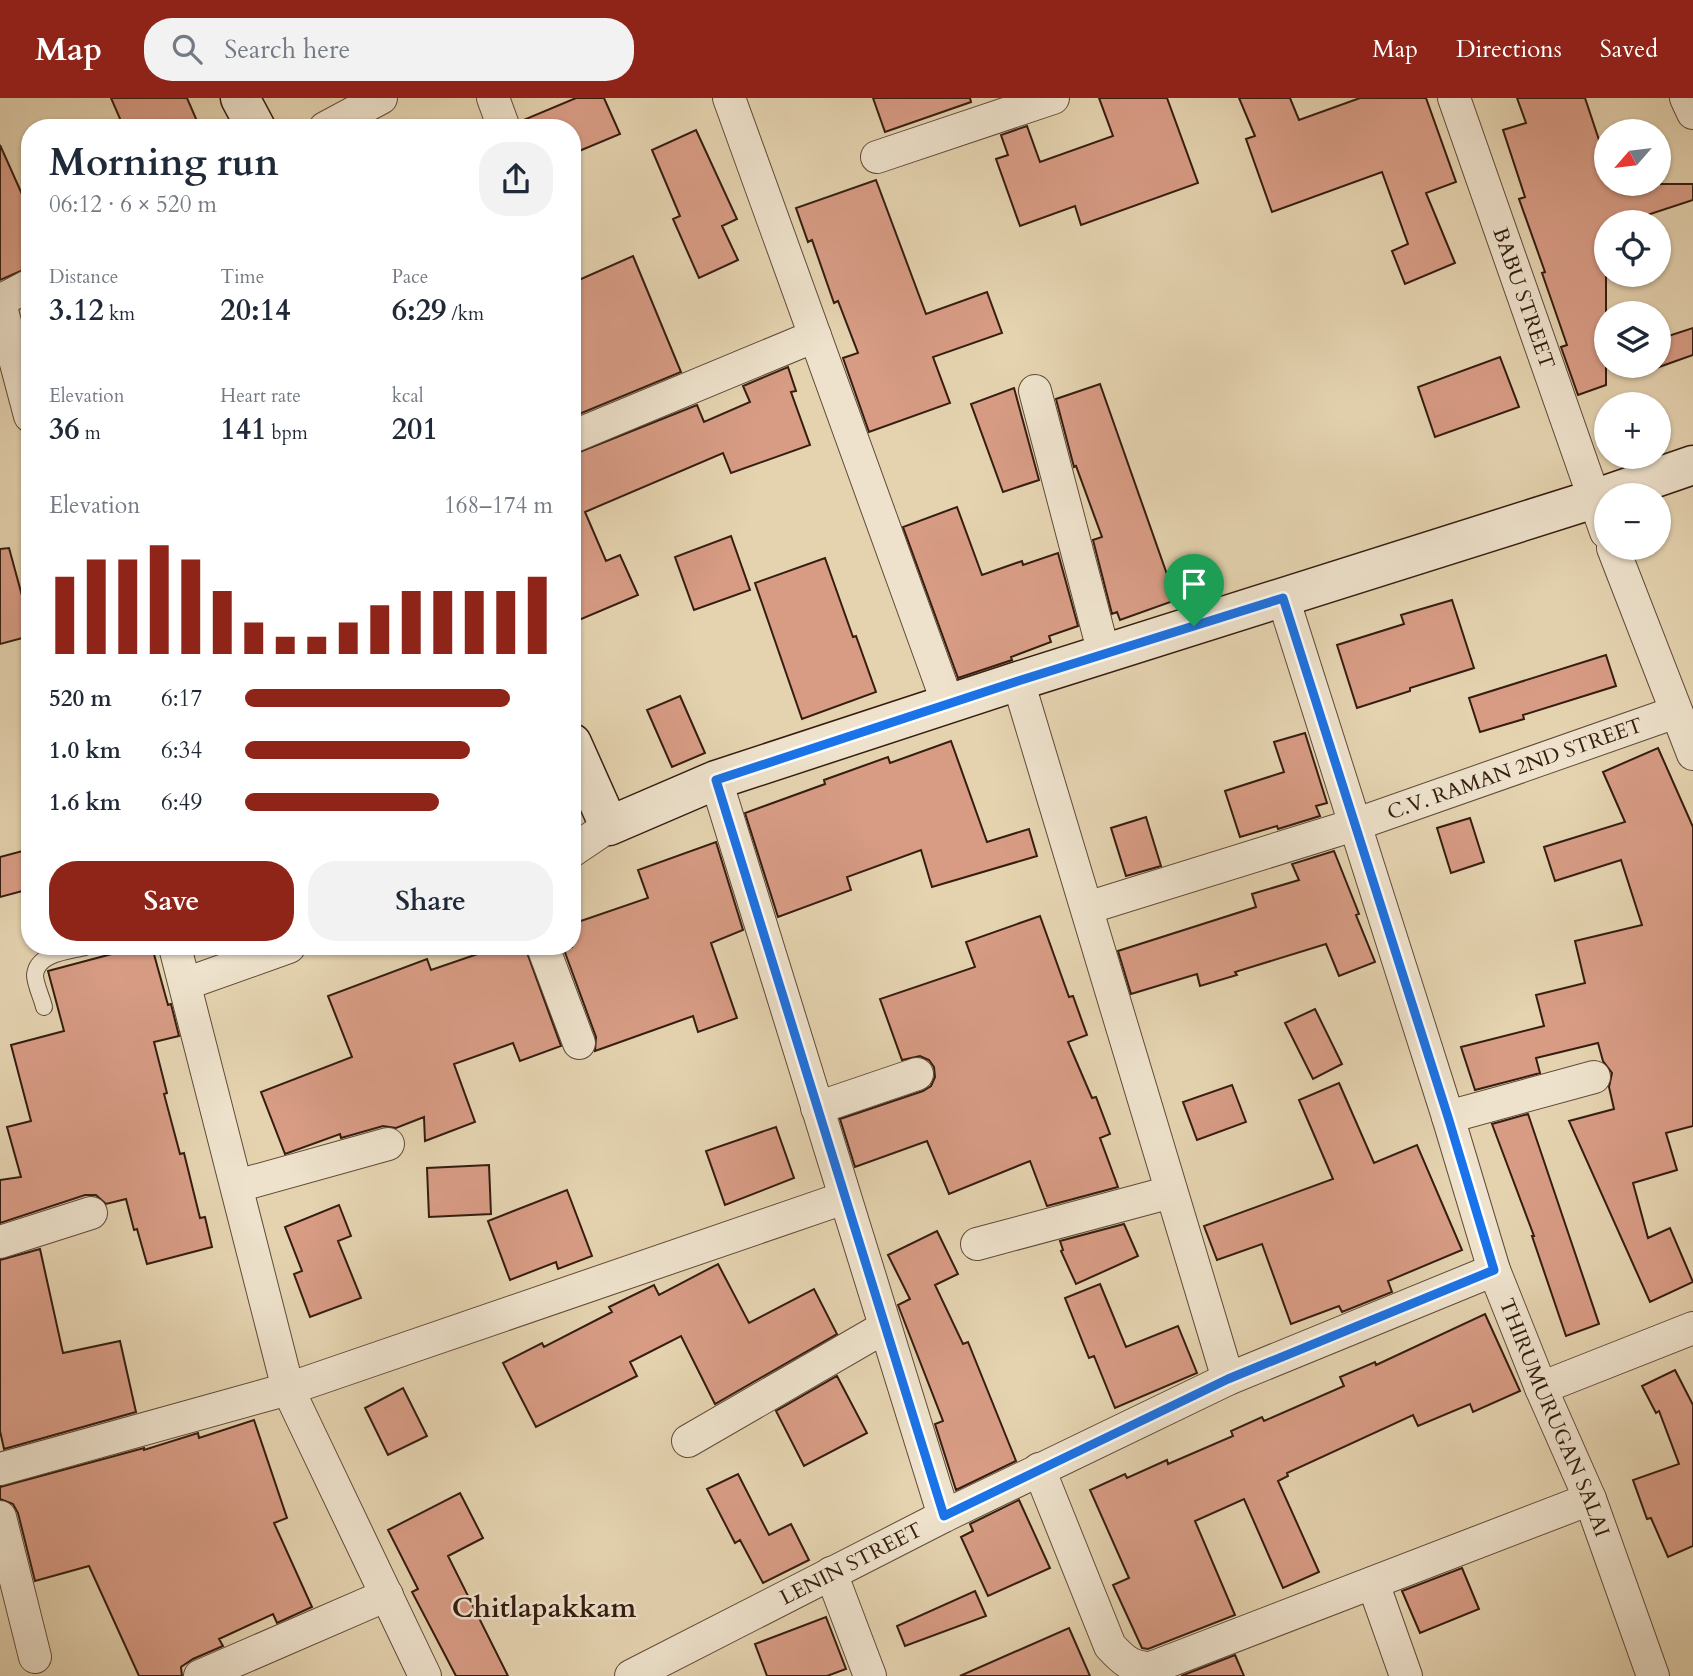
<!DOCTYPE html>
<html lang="en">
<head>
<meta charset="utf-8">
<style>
  body { margin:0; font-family:Cardo,serif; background:#f2f2f3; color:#1f2937; height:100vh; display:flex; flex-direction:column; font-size:26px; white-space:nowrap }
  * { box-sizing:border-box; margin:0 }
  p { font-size:23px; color:#747a83 }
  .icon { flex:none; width:38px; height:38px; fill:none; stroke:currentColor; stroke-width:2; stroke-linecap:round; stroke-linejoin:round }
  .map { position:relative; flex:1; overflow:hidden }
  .sheet { position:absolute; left:21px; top:21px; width:560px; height:836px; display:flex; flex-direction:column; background:#fff; border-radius:28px; box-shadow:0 2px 5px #0004 }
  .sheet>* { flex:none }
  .needle { width:46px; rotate:242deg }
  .buttons { position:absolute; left:1594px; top:21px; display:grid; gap:14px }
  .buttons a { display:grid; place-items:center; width:77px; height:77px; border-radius:50%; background:#fff; box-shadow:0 2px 5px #0004; font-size:35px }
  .pin { position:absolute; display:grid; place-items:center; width:60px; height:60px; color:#fff; margin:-72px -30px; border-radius:50% 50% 50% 0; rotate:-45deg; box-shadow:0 0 7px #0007 }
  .pin .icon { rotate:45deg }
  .round { display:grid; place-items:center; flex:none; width:74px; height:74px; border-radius:28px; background:#f2f2f3 }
  .summary { display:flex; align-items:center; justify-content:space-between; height:119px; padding:0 28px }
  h1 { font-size:38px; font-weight:800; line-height:52px }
  .metrics { display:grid; grid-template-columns:repeat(3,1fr); gap:10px; height:119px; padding:7px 28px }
  .metrics div { display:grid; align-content:center }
  .metrics b { font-size:30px; font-weight:800 }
  .metrics small { font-size:19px; font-weight:400 }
  .metrics p { font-size:19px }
  .chart { height:196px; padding:14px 28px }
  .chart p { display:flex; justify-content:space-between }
  .chart svg { width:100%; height:126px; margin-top:7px; stroke:#8f2418; stroke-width:6 }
  .action { display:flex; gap:14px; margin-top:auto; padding:14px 28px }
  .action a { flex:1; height:80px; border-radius:28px; background:#8f2418; color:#fff; font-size:28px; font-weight:800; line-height:80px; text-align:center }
  .action a+a { background:#f2f2f3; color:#1f2937 }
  ul { padding:0 28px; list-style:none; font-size:23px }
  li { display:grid; grid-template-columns:112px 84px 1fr; align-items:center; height:52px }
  li i { height:18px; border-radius:9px; background:#8f2418 }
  header { display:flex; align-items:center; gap:42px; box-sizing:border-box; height:98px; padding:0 35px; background:#8f2418; color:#fff }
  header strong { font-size:33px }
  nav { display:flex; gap:38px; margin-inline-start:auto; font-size:24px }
  .search { width:490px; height:63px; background:#f2f2f3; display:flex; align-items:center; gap:18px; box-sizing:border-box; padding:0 24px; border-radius:28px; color:#747a83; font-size:26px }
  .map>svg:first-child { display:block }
  .building { fill:#d89c85; stroke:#351d10; stroke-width:2 }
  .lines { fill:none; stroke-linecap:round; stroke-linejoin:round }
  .lane-casing { stroke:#614a38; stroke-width:18 }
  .street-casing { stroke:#614a38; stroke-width:34 }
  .secondary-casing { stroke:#351d10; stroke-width:41 }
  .lane { stroke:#eee2cc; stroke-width:16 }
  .street { stroke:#eee2cc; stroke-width:32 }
  .secondary { stroke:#eee2cc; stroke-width:38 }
  .route-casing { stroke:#fff; stroke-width:14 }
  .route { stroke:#1a73e8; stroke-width:9 }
  .labels { text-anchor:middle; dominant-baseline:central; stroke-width:5; stroke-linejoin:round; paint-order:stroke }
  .street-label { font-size:21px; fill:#351d10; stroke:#eee2cc }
  .district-label { font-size:28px; font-weight:bold; fill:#351d10; stroke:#eee2cc }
</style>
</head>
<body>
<header>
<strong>Map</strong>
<div class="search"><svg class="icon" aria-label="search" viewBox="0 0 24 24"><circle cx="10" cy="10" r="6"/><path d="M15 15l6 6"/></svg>Search here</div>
<nav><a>Map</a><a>Directions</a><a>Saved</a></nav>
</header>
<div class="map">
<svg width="1693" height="1578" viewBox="0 0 1693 1578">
  <rect width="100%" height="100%" fill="#e5d3b0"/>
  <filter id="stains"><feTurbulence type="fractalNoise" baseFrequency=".00286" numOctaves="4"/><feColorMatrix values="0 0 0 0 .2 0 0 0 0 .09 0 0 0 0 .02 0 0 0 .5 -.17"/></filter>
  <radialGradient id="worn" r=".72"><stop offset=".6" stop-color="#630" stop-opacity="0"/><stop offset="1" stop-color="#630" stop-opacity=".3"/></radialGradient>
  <path class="building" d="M111 0H187L200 30H124Z
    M576 0H604L620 36 572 56V30H522L521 23Z
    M873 0H970L971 4 885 34Z
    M1099 0H1167L1198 85 1081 127 1075 108 1020 128 996 61 1008 57 1001 37 1027 28 1040 64 1113 38Z
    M1239 0H1290L1299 22 1360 0H1426L1456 84 1426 95 1455 165 1405 186 1392 153 1408 146 1382 74 1272 114 1246 41 1255 38Z
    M1517 0H1585L1606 63V86H1693V102L1626 124H1606V287L1578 297 1561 249 1567 247 1542 175 1545 174 1519 101 1525 99 1503 32 1526 25Z
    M696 32 737 121 722 128 738 162 699 180 673 121 680 118 652 52Z
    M0 47 30 114V169L0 182Z
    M876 82 926 216 987 194 1002 235 933 259 950 305 869 334 843 260 858 255 838 203 834 205 812 142 808 144 796 110Z
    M633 158 681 274 572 319V185Z
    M1693 230V257L1659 269V241Z
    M1500 259 1519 309 1435 339 1418 289Z
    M788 269 796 293 791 294 810 347 731 375 723 355 585 414 606 463 620 457 638 497 579 522 572 506V357L697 307 704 324 750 304 743 288Z
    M1100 286 1176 502 1120 522 1117 514 1112 516 1093 442 1102 439 1076 368 1074 369 1056 301Z
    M1014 290 1039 382 1003 394 971 306Z
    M957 409 982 477 1022 463 1023 467 1058 455 1078 528 1049 538 1051 544 1011 559 1012 562 958 580 903 429Z
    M731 438 750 492 694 512 675 459Z
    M9 450 30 527V538L0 546V451Z
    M825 460 853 539 856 538 876 594 802 621 755 485Z
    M1452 502 1474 570 1410 590V593L1357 610 1337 547 1404 526 1401 517Z
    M1606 557 1616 588 1523 617 1524 621 1480 634 1469 600Z
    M680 598 705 655 672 669 647 612Z
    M1305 635 1327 705 1316 708 1320 718 1278 731 1277 728 1240 739 1225 693 1284 674 1274 644Z
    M951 643 987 744 1029 731 1037 758 932 789 921 752 847 779 851 792 778 819 745 715 825 686 824 682 888 659 890 665Z
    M1658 650 1693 729V1028L1666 1035 1677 1072 1633 1085 1648 1140 1670 1130 1693 1184 1650 1204 1569 1023 1614 1011 1609 989 1612 975 1603 963 1598 945 1536 960 1540 975 1475 992 1461 949 1544 928 1536 897 1585 885 1575 843 1642 827 1621 762 1555 783 1544 749 1625 724 1603 674Z
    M1146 719 1161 768 1126 778 1111 730Z
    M1470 720 1484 764 1451 775 1437 730Z
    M716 744 743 832 711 845 737 920 698 934 693 918 595 953 596 939 563 849H572V826L648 800 638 772Z
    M30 751V791L0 799V759Z
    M1334 753 1359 816 1356 817 1375 864 1339 878 1326 846 1235 874 1237 877 1200 888 1197 876 1131 896 1118 853 1256 809 1252 796 1299 782 1292 766Z
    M1040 818 1069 899 1073 898 1087 937 1068 944 1092 1000 1096 999 1110 1036 1100 1040 1118 1089 1047 1108 1030 1063 949 1096 927 1043 855 1069 840 1021 923 993 931 988 935 979 934 969 929 962 920 958 902 962 880 901 975 869 966 844Z
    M138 849H152L168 907 171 906 179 938 154 944 167 995 164 996 180 1056 184 1055 200 1120 205 1119 212 1149 147 1166 137 1131 134 1132 126 1101 106 1106 96 1097H85L0 1125V1082L21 1079 7 1029 31 1023 11 947 64 933 48 873Z
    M498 849H525L561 948 520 963 513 945 454 966 475 1024 425 1043 424 1019 396 1030 383 1028 341 1040 340 1036 285 1056 261 994 352 959 328 898 427 861 431 872Z
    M1315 911 1342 966 1313 981 1285 925Z
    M1339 985 1374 1065 1417 1047 1462 1152 1388 1183 1392 1194 1342 1214 1339 1208 1291 1226 1262 1146 1217 1162 1204 1128 1333 1081 1299 1002Z
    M1232 987 1246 1024 1197 1042 1183 1004Z
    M1528 1016 1599 1226 1566 1238 1532 1138H1534L1492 1026Z
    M776 1029 794 1080 725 1107 706 1053Z
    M489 1067 491 1116 429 1119 427 1070Z
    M567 1092 592 1158 558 1171 556 1164 510 1182 488 1123Z
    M339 1107 351 1138 338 1143 361 1200 310 1219 294 1176 302 1173 285 1129Z
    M1124 1126 1138 1158 1076 1186 1061 1153 1063 1152 1060 1143Z
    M937 1133 958 1176 935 1187 963 1246 968 1244 1016 1363 956 1392 935 1326 943 1323 898 1207 910 1201 888 1157Z
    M40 1151 63 1255 120 1243 136 1314 4 1351 0 1333V1162Z
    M718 1166 749 1225 814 1191 837 1236 715 1306 681 1238 630 1264 637 1278 536 1329 503 1265 542 1245 544 1249 612 1214 609 1209 654 1187 659 1197Z
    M1100 1186 1126 1249 1178 1228 1197 1275 1115 1310 1094 1258 1089 1260 1065 1200Z
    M1485 1216 1520 1293 1473 1314 1470 1306 1418 1328 1413 1317 1287 1375 1288 1378 1278 1383 1319 1474 1283 1490 1244 1401 1195 1423 1235 1517 1148 1551 1142 1550 1113 1487 1129 1480 1090 1392 1125 1376 1127 1380 1167 1362 1168 1366 1233 1338 1231 1333 1262 1319 1264 1323 1344 1288 1340 1279 1375 1264 1376 1267Z
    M1675 1272 1693 1307V1448L1668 1459 1651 1420 1647 1421 1633 1382 1679 1366 1659 1313 1656 1315 1642 1288Z
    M837 1278 867 1335 804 1368 776 1313Z
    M403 1290 427 1338 388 1357 365 1310Z
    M254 1322 287 1420 274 1425 312 1509 277 1525 273 1516 219 1541 223 1548 193 1561 181 1569 182 1578H139L89 1468 35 1483 18 1415 13 1406 0 1401V1389L144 1350V1352L198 1335 199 1340Z
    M738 1376 769 1437 791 1426 809 1462 763 1485 740 1442 735 1445 707 1391Z
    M460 1395 483 1440 448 1458 508 1578H456L412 1494 418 1491 388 1432Z
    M1019 1402 1050 1470 988 1498 961 1439 973 1433 970 1426Z
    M1462 1470 1479 1511 1420 1535 1402 1493Z
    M975 1493 986 1518 905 1548 897 1528Z
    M826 1519 846 1571 827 1578H767L755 1546Z
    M1069 1530 1090 1578H960Z
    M1235 1557 1244 1578H1181Z"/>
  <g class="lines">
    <g class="lane-casing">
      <path id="lane" d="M44 909C42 900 35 886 35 877 37 855 69 853 85 849"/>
    </g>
    <g class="street-casing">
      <g id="street">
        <path d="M493 0 504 30"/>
        <path d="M729 0 948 606"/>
        <path id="s1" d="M1454 0 1606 434"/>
        <path d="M1686 0 1693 15"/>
        <path d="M325 30 381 0"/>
        <path d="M877 59 1053 0"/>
        <path d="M0 203 30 187"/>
        <path d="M0 205 30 318"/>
        <path d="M1035 293 1104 556"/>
        <path d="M572 339 815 238"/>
        <path d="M1613 450 1693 656"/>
        <path id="s2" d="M1283 500 1448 1019 1494 1172 1541 1290 1590 1401 1653 1578"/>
        <path d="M1018 583 1228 1281"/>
        <path d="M716 682 944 1418"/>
        <path d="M572 753 609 728"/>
        <path id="s3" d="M1087 810 1354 727 1676 614"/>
        <path d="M175 849 288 1291 425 1578"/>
        <path d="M543 849 579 945"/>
        <path d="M185 886 289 849"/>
        <path d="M817 1010 917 976"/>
        <path d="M1448 1019 1594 979"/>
        <path d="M237 1088 388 1046"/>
        <path d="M0 1144 91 1115"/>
        <path d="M977 1146 1171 1094"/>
        <path d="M1541 1290 1693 1230"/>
        <path d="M688 1343 885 1229"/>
        <path d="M0 1371 288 1291 844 1100"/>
        <path d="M1039 1371 1110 1548C1123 1562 1131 1570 1151 1570L1590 1401"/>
        <path d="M0 1419 35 1559"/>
        <path d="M831 1475 870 1578"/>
        <path d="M1373 1485 1406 1578"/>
        <path d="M200 1578 387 1497"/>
        <path id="s4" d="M631 1578 944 1418 1228 1281 1494 1172"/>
      </g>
    </g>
    <g class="secondary-casing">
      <path id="secondary" d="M240 0 256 30
        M572 645 609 728 716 682 1018 583 1594 401 1693 367"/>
    </g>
    <use href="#lane" class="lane"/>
    <use href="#street" class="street"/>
    <use href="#secondary" class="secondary"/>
  </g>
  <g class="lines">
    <g class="route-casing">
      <path id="route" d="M1283 500 1448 1019 1494 1172 1228 1281 944 1418 716 682 1018 583Z"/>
    </g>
    <use href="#route" class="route"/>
  </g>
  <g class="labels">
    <g class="street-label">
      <text stroke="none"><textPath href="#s1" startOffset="212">BABU STREET</textPath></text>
      <text stroke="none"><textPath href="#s3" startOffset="450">C.V. RAMAN 2ND STREET</textPath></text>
      <text stroke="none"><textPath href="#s2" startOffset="864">THIRUMURUGAN SALAI</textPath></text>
      <text stroke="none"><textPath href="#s4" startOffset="247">LENIN STREET</textPath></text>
    </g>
    <g class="district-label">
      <text x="544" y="1510">Chitlapakkam</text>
    </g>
  </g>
  <rect width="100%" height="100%" filter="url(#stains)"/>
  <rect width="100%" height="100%" fill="url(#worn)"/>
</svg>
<div class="buttons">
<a><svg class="needle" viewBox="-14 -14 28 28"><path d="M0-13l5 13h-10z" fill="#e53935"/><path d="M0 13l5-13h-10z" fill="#747a83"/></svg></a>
<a><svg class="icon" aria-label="locate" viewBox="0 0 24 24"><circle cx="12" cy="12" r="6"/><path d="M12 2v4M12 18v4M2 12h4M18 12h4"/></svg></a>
<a><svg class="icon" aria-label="layers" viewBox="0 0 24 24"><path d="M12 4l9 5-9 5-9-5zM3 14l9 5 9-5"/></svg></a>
<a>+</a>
<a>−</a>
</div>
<div class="pin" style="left:1194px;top:528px;background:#1e9e55"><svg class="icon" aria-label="arrive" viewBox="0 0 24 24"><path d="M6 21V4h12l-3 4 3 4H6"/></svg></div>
<section class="sheet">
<div class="summary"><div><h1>Morning run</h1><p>06:12 · 6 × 520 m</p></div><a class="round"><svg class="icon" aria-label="share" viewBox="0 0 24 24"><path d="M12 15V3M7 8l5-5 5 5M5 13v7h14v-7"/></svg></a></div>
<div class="metrics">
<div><p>Distance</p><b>3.12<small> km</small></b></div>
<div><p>Time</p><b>20:14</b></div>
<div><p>Pace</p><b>6:29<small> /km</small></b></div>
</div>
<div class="metrics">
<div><p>Elevation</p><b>36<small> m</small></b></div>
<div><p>Heart rate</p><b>141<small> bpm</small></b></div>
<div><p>kcal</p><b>201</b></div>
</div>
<div class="chart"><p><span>Elevation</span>168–174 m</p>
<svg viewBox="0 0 160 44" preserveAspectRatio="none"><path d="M5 44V17M15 44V11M25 44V11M35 44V6M45 44V11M55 44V22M65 44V33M75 44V38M85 44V38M95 44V33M105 44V27M115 44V22M125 44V22M135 44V22M145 44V22M155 44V17"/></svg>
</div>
<ul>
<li><b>520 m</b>6:17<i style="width:86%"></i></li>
<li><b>1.0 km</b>6:34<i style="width:73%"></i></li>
<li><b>1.6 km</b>6:49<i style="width:63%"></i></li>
</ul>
<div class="action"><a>Save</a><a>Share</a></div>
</section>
</div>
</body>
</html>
